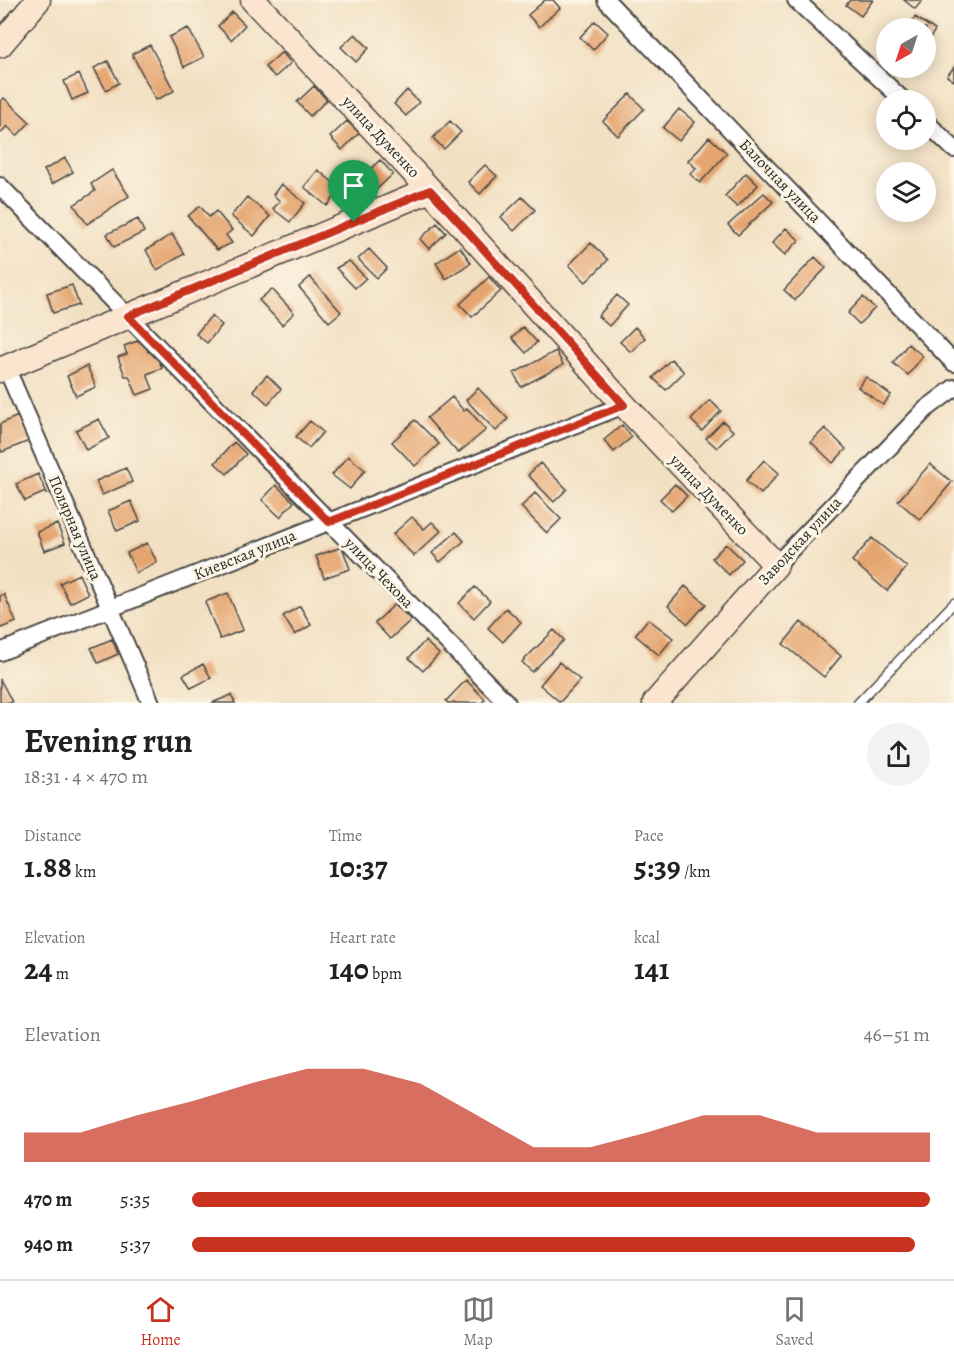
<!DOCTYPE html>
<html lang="en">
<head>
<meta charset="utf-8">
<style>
  body { margin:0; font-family:Alegreya,serif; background:#f2f2f2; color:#222; height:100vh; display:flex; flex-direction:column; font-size:22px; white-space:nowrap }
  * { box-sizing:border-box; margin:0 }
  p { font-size:20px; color:#767676 }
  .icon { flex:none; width:33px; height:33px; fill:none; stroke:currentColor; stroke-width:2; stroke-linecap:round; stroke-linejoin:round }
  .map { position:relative; height:703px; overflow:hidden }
  .drawer { display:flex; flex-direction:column; background:#fff; flex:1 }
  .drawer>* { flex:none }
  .needle { width:39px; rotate:219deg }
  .tools { position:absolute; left:876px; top:18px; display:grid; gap:12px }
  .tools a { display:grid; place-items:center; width:60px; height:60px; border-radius:50%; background:#fff; box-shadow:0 3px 15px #0003; font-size:30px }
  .pin { position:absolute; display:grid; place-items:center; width:51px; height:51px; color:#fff; margin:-62px -26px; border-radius:50% 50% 50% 0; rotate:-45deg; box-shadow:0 0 6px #0007 }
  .pin .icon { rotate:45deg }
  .round { display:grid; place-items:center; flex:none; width:63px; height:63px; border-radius:32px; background:#f2f2f2 }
  .summary { display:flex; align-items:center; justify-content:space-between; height:102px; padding:0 24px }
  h1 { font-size:33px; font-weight:700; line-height:45px }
  .stats { display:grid; grid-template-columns:repeat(3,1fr); gap:9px; height:102px; padding:6px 24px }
  .stats div { display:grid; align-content:center }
  .stats b { font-size:30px; font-weight:700 }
  .stats small { font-size:16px; font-weight:400 }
  .stats p { font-size:16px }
  .chart { height:168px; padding:12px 24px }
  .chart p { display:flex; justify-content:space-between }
  .chart svg { width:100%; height:108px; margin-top:6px; fill:#c8321e; opacity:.7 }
  ul { padding:0 24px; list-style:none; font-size:20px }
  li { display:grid; grid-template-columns:96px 72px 1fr; align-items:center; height:45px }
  li i { height:15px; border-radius:8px; background:#c8321e }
  .tab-bar { display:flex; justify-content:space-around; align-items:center; height:84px; border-top:2px solid #e0e0e0; background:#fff; font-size:16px; color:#767676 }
  .tab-bar a { display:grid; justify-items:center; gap:3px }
  .tab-bar .active { color:#c8321e }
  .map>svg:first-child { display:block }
  .building { fill:#e5a56f }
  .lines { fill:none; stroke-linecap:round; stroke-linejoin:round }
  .lane-casing { stroke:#494642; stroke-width:11 }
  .street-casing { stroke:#494642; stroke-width:20 }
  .secondary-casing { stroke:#494642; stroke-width:27 }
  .lane { stroke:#fff; stroke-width:8 }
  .street { stroke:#fff; stroke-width:16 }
  .secondary { stroke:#fbe5cf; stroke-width:24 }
  .route-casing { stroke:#fff; stroke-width:12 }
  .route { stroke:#c8321e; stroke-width:8 }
  .labels { text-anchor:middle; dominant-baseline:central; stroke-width:6; stroke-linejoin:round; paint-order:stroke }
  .street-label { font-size:16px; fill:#2b2b2b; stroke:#fcf5e5 }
</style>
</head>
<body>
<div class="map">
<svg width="954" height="703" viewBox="0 0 954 703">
  <rect width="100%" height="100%" fill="#fcf5e5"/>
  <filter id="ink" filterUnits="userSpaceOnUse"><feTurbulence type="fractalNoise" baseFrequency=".0167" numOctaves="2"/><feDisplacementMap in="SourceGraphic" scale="12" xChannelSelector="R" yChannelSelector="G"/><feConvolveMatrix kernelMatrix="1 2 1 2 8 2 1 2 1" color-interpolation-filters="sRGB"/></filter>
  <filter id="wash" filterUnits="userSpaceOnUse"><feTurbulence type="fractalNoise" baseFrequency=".008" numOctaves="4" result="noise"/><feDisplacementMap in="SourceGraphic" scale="24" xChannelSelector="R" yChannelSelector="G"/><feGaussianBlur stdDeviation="1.35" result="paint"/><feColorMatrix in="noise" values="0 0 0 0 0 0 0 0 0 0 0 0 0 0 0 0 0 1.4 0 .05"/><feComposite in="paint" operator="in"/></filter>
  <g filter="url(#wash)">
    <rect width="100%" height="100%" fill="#f2e0c2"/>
    <g id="blocks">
      <path class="building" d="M545 0H553L560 8 539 27 528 15Z
        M850 0H873L861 16 846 5Z
        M904 0H923L915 9Z
        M232 12 245 25 231 40 218 26Z
        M915 17 935 30 926 45V28H907Z
        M595 21 608 33 593 50 580 37Z
        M188 28 204 57 184 67 169 37Z
        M355 34 369 48 356 62 341 47Z
        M150 45 174 91 156 100 132 54Z
        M282 52 291 63 275 77 265 67Z
        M108 61 119 83 106 90 94 68Z
        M954 67V81L947 76Z
        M79 74 88 93 72 100 64 81Z
        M314 86 327 100 310 116 297 102Z
        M407 90 419 102 406 116 394 104Z
        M630 94 644 109 618 136 603 121Z
        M4 98 30 122 17 136 7 126 1 133 0 131V102Z
        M679 109 695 122 679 141 663 128Z
        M347 121 359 133 342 150 330 137Z
        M450 121 461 132 444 149 433 138Z
        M709 137 727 153 700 183 690 174 696 168 688 161Z
        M65 158 73 172 52 184 44 170Z
        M380 160 393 174 377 189 364 175Z
        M485 165 497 176 480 194 468 182Z
        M112 170 129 196 87 224 74 205 95 191 91 184Z
        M318 170 341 189 327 206 304 187Z
        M746 173 758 185 737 207 725 196Z
        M281 184 305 203 290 222 273 209 280 201 273 195Z
        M764 193 773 202 738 235 728 225Z
        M247 197 270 216 254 236 231 216Z
        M522 197 535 210 514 231 501 217Z
        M200 206 209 217 216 211 232 230 226 235 232 243 217 250 188 216Z
        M138 219 144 232 114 247 107 234Z
        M437 223 446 233 429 249 420 239Z
        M786 228 799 240 785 255 772 243Z
        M172 234 184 254 157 270 146 250Z
        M591 243 608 260 586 282 569 265Z
        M460 247 471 263 446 279 436 263Z
        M369 249 387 268 377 278 358 259Z
        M815 257 826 268 795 300 784 290Z
        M349 261 366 278 355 288 336 268Z
        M310 277 341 312 329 322 299 287Z
        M489 277 501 291 472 317 460 304Z
        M72 285 79 305 53 313 47 293Z
        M272 289 294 313 282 325 259 300Z
        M617 295 628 305 609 326 598 316Z
        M863 297 875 308 859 324 848 313Z
        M211 316 222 325 207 343 196 334Z
        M523 327 537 342 526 353 512 338Z
        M635 327 645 338 631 352 620 342Z
        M143 339 148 352 154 349 162 368 147 374 153 389 137 395 129 376H125L118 357 127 354 124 346Z
        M908 344 923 356 908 375 893 363Z
        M556 351 563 365 521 387 514 373Z
        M671 359 684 372 666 390 653 378Z
        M87 366 96 387 76 396 67 376Z
        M267 375 281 389 268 404 253 390Z
        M866 377 891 395 883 405 858 387Z
        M478 388 508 419 496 431 466 400Z
        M452 397 464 411 467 408 486 430 458 453 427 418Z
        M710 400 721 411 702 431 691 420Z
        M18 416 29 441 2 452 0 448V424Z
        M99 419 109 438 86 450 76 430Z
        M415 420 439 444 415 466 392 442Z
        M310 421 323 432 309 448 296 437Z
        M723 421 733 431 717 448 706 438Z
        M622 425 632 437 614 452 604 440Z
        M825 428 846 449 833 463 811 442Z
        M234 442 246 454 227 474 215 463Z
        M348 456 365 470 350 489 332 475Z
        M764 460 779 473 761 494 746 481Z
        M540 463 567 489 554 502 528 475Z
        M930 464 952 482 920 520 898 501Z
        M126 468 132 482 102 495 96 481Z
        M38 474 47 493H43L25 501 16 484Z
        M675 484 687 496 672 511 660 499Z
        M276 485 294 502 280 517 262 500Z
        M535 493 561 519 547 533 521 507Z
        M131 501 140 521 117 531 108 511Z
        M412 517 424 529 432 522 441 531 414 556 393 534Z
        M57 524 65 543 44 551 37 532Z
        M456 532 464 541 440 562 432 553Z
        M872 538 907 567 887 591 852 561Z
        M147 543 157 562 136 573 127 553Z
        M726 544 743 560 729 575 712 558Z
        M342 547 350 569 324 578 316 556Z
        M79 574 88 594 70 603 60 583Z
        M685 586 706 604 688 624 668 606Z
        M475 587 490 601 474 618 459 603Z
        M228 593 243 630 220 639 205 602Z
        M4 594 16 622 1 628 0 625V596Z
        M395 604 411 620 390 639 375 623Z
        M300 606 311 625 295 635 283 616Z
        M506 608 521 622 503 642 488 628Z
        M648 619 673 638 659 655 635 635Z
        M801 622 841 656 824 677 783 644Z
        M554 630 564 640 532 672 522 662Z
        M112 639 118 654 98 663 91 648Z
        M425 641 439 654 423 671 409 658Z
        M559 662 580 680 560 702 540 685Z
        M203 664 211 678 191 688 183 675Z
        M0 679 12 702 10 703H0Z
        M466 680 485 699 482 703H448L446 701Z
        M231 695 235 703H212Z"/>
    </g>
  </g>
  <g filter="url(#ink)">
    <use href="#blocks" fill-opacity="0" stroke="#494642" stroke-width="1.5"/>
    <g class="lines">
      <g class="lane-casing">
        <path id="lane" d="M858 703 954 603"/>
      </g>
      <g class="street-casing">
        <path id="street" d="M606 0 954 363
          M796 0 903 100
          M926 122 954 149
          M0 186 507 703
          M6 367 151 703
          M776 565 926 409 954 388
          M0 652 624 405"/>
      </g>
      <g class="secondary-casing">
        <path id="secondary" d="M253 0 430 190 624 405 776 565 655 703
          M0 45 38 0
          M0 370 430 190"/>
      </g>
      <use href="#lane" class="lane"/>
      <use href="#street" class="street"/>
      <use href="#secondary" class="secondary"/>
    </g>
  </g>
  <g class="lines" filter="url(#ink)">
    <g class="route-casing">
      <path id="route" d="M430 190 624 405 329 522 128 316Z"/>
    </g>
    <use href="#route" class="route"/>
  </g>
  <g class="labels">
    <g class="street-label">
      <text transform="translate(381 137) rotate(47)">улица Думенко</text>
      <text transform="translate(780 181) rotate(46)">Балочная улица</text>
      <text transform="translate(709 495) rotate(46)">улица Думенко</text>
      <text transform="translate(75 528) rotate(67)">Полярная улица</text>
      <text transform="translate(800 541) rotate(-47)">Заводская улица</text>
      <text transform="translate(245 555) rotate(-22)">Киевская улица</text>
      <text transform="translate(379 573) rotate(46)">улица Чехова</text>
    </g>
  </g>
</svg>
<div class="tools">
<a><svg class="needle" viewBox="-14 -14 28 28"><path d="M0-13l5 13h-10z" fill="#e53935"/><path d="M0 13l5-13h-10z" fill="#767676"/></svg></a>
<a><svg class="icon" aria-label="locate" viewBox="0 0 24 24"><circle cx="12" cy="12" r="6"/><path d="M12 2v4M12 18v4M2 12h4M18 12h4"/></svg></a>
<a><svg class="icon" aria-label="layers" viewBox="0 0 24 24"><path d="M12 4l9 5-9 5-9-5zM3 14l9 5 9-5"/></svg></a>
</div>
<div class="pin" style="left:354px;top:222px;background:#1e9e55"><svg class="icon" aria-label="arrive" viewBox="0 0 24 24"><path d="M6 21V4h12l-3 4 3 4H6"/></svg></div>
</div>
<section class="drawer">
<div class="summary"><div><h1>Evening run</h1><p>18:31 · 4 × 470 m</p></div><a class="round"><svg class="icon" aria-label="share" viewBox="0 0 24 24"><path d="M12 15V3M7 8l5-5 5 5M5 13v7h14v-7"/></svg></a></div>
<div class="stats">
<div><p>Distance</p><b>1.88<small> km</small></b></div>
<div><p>Time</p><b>10:37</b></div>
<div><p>Pace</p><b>5:39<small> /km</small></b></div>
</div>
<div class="stats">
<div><p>Elevation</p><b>24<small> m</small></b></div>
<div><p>Heart rate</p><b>140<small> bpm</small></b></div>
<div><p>kcal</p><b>141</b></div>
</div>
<div class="chart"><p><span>Elevation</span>46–51 m</p>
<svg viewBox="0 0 160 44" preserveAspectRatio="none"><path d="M0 44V32L10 32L20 25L30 19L40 12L50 6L60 6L70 12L80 25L90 38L100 38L110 32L120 25L130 25L140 32L150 32L160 32V44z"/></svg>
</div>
<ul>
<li><b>470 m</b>5:35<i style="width:100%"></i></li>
<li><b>940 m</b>5:37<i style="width:98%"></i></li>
</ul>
</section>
<nav class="tab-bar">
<a class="active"><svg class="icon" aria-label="home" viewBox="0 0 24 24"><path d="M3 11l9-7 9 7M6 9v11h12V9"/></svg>Home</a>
<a><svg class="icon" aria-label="map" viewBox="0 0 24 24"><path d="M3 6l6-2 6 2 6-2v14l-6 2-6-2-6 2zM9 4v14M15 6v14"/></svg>Map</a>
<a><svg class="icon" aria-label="saved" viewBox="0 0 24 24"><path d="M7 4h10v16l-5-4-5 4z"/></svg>Saved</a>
</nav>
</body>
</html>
